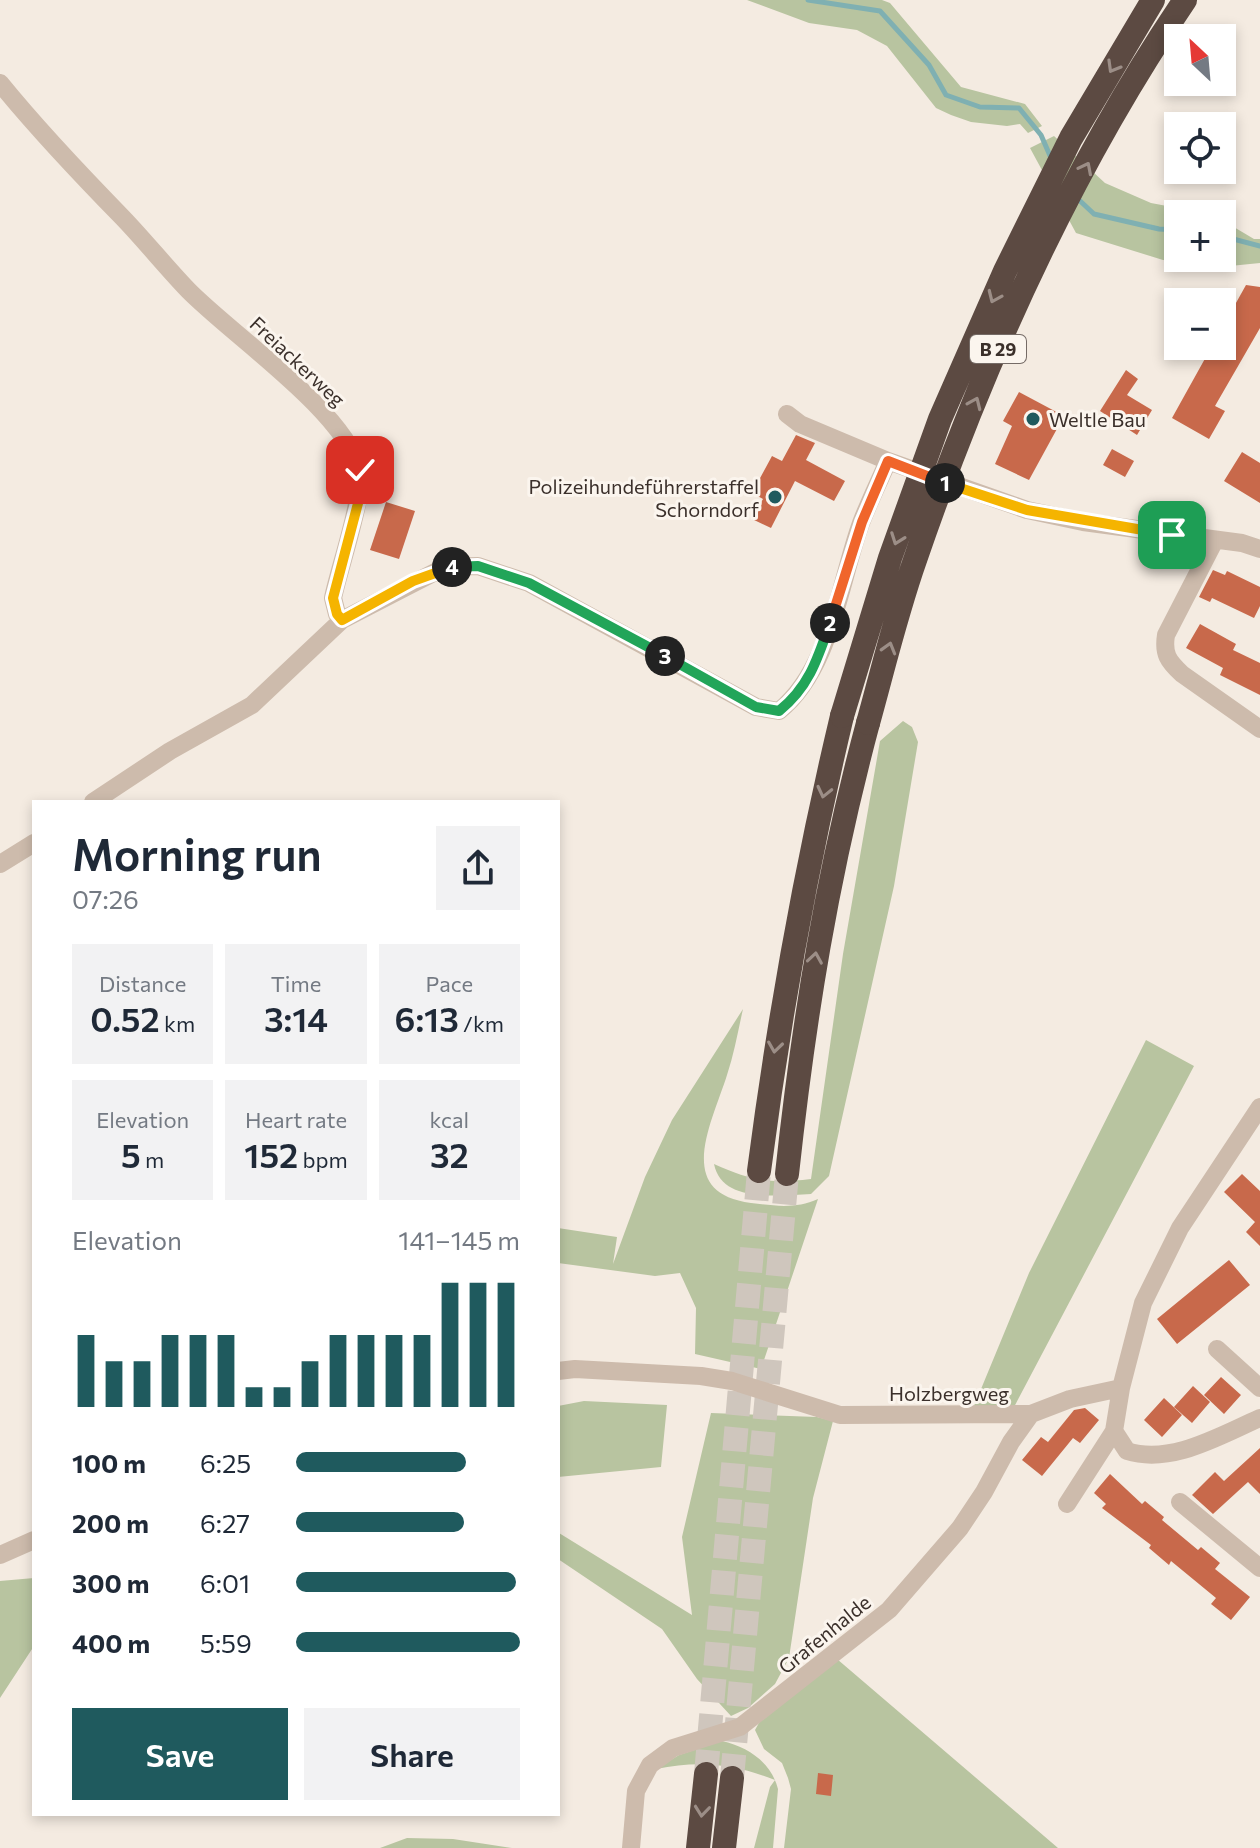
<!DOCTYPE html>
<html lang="en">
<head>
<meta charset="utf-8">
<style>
  body { margin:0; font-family:Commissioner,sans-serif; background:#f2f2f3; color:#1f2937; height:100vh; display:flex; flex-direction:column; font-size:30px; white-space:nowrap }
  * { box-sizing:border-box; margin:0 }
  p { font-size:26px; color:#747a83 }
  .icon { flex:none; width:44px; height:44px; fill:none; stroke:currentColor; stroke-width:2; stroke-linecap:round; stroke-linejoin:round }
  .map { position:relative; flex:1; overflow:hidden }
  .side { position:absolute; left:32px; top:800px; width:528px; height:1016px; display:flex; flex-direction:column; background:#fff; border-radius:0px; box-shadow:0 4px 12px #0003 }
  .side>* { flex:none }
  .needle { width:52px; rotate:334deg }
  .fabs { position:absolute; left:1164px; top:24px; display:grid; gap:16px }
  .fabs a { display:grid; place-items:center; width:72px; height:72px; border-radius:0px; background:#fff; box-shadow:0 4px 12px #0003; font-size:40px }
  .pin { position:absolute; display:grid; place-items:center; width:68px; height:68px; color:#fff; margin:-34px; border-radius:16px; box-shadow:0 4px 12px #0006 }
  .km { position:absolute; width:40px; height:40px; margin:-20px; border-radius:50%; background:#222; color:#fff; font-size:22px; line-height:40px; text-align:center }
  .round { display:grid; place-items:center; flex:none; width:84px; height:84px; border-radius:0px; background:#f2f2f3 }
  .head { display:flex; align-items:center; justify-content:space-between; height:136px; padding:0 40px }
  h1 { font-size:44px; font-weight:600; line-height:60px }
  .metrics { display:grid; grid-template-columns:repeat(3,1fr); gap:12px; height:136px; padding:8px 40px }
  .metrics div { display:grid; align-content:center; border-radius:0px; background:#f2f2f3; text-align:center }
  .metrics b { font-size:34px; font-weight:600 }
  .metrics small { font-size:22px; font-weight:400 }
  .metrics p { font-size:22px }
  .chart { height:224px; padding:16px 40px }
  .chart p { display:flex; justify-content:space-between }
  .chart svg { width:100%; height:144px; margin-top:8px; stroke:#1f5a5e; stroke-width:6 }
  .button { display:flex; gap:16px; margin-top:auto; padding:16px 40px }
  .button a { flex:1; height:92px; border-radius:0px; background:#1f5a5e; color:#fff; font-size:32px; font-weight:600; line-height:92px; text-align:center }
  .button a+a { background:#f2f2f3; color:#1f2937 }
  ul { padding:0 40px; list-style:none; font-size:26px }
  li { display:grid; grid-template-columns:128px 96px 1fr; align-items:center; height:60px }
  li i { height:20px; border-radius:10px; background:#1f5a5e }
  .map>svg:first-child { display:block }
  .green { fill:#b8c4a0 }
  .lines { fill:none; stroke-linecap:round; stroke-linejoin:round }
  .stream { stroke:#7fb0b2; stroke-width:5 }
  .building { fill:#c8694b }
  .highway-tunnel { stroke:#cfc6bd; stroke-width:24; stroke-dasharray:24 12; stroke-linecap:butt }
  .minor { stroke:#cdbbac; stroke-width:18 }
  .highway { stroke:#5c4a42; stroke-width:24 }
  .highway-bridge { stroke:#5c4a42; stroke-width:24 }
  .oneway { stroke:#9c8e87 }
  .split-1-casing { stroke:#fff; stroke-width:16 }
  .split-2-casing { stroke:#fff; stroke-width:16 }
  .split-3-casing { stroke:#fff; stroke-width:16 }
  .split-4-casing { stroke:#fff; stroke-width:16 }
  .split-5-casing { stroke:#fff; stroke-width:16 }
  .split-1 { stroke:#f5b400; stroke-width:10 }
  .split-2 { stroke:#f0652b; stroke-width:10 }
  .split-3 { stroke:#22a559; stroke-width:10 }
  .split-4 { stroke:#22a559; stroke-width:10 }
  .split-5 { stroke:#f5b400; stroke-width:10 }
  .poi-dot { fill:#1f5a5e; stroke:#fbf5ee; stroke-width:3 }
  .labels { text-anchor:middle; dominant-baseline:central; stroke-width:6; stroke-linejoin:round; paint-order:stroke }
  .shield { fill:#fbf5ee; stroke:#756b66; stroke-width:2 }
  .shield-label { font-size:18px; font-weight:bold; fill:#3b302b }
  .street-label { font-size:20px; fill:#3b302b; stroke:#fbf5ee }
  .poi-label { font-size:20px; fill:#3b302b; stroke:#fbf5ee; text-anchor:start }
</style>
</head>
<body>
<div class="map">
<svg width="1260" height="1848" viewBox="0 0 1260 1848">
  <rect width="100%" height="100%" fill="#f4ebe1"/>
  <path class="green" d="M747 0H882L890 3 961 87 1025 104 1042 126 1028 133 1020 124 1007 126 971 122 951 115 936 108 887 46 857 30 809 23Z
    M1054 136 1105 183 1151 203 1209 214H1178V258H1222V220L1254 239H1260V263L1230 266 1163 260 1076 233 1030 148Z
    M903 721 912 727 918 742 894 886 829 1176 811 1194C779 1195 722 1204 714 1164 752 1181 770 1184 811 1179L843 954 880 741Z
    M743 1009C738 1031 734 1054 727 1075 712 1123 673 1193 751 1203 775 1206 796 1209 818 1199L761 1369 695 1354 696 1308 680 1273 655 1276 558 1263V1228L617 1237 613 1264 645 1177 672 1120Z
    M1146 1040 1194 1066 1013 1409 974 1406 1029 1273Z
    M584 1401 667 1405 661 1467 558 1477V1406Z
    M711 1413 817 1417 833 1421 813 1498 789 1658 775 1684 748 1708 731 1716 697 1679 662 1629 558 1559 559 1533 692 1615 682 1537Z
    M34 1578V1646L0 1698V1581Z
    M837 1659 1058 1848H784L791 1789 788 1778 782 1763 764 1749 755 1730 760 1721Z
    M722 1741C748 1747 771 1762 778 1789L773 1848H754L770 1787 775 1780C734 1764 700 1760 656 1769L679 1755Z
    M407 1838 453 1839 512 1848H380Z"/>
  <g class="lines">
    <path class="stream" d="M808 0 880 11 929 65 946 95 980 107 1019 108 1041 135 1051 158
      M1078 199 1094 214 1159 229 1178 230
      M1222 236 1260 246"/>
  </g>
  <path class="building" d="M1246 285 1260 287V328L1215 406 1225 411 1209 439 1172 418 1212 346H1222V328Z
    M1126 370 1138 379 1127 395 1152 410 1137 435 1100 411Z
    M1019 392 1064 416 1029 480 995 464 1012 426 1003 421Z
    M796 435 815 443 806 460 845 481 834 501 795 481 771 528 752 519 763 499 752 493 772 456 782 461Z
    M1112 449 1134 461 1125 477 1103 465Z
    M1242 452 1260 463V503L1224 481Z
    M386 502 415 511 399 559 370 550Z
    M1213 570 1225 575 1227 571 1260 587V606L1254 618 1212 598 1210 602 1199 597Z
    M1200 624 1236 644 1233 650 1260 663V695L1220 675 1223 668 1186 648Z
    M1242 1174 1260 1191V1246L1246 1232 1255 1222 1224 1192Z
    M1229 1260 1250 1285 1177 1344 1157 1319Z
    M1221 1377 1241 1395 1224 1414 1204 1395Z
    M1193 1386 1210 1402 1192 1423 1174 1407Z
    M1164 1398 1182 1415 1162 1437 1144 1420Z
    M1085 1408 1099 1420 1080 1443 1073 1438 1042 1476 1022 1460 1041 1437 1048 1442 1074 1410Z
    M1260 1448V1494L1248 1482 1213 1514 1192 1495 1215 1472 1224 1481Z
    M1110 1474 1142 1504 1145 1501 1164 1517 1162 1520 1198 1550 1201 1547 1220 1563 1215 1569 1250 1597 1231 1620 1211 1604 1216 1598 1171 1561 1169 1565 1149 1548 1151 1545 1102 1508 1106 1504 1094 1493Z
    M818 1773 833 1775 831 1796 816 1794Z"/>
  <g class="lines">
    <path class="highway-tunnel" d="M706 1774 759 1171
      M732 1778 787 1174"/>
    <path class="minor" d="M0 83C39 131 80 174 123 218 145 241 166 267 188 290 232 335 343 410 359 468 366 492 339 568 333 598L337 614 342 620
      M787 414 800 424 888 461
      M1215 540 1166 635C1163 654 1168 661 1182 674L1260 729
      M93 802 170 751 252 705 342 620 445 567 478 566 529 583 756 707 779 711C831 669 839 584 861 523 869 502 879 482 888 461L1027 510 1083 522 1242 543 1260 549
      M0 864 34 843
      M1217 1349 1260 1388
      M558 1371 575 1369 701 1376 732 1381 840 1415 1031 1414 1070 1399 1121 1388 1143 1303 1180 1228 1260 1107
      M1121 1388 1114 1431 1127 1451C1171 1465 1219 1436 1260 1418
      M1180 1502 1260 1568
      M1067 1504 1114 1431
      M0 1555 34 1540
      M631 1848 636 1791 650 1765 673 1748 740 1727 889 1610 960 1528 984 1492 1011 1442 1031 1414"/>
    <path class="highway" d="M759 1171C779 1017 806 867 842 716
      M787 1174C804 1017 827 876 868 723
      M698 1848 706 1774
      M724 1848 732 1778"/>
    <path class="highway-bridge" d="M842 716 890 558 940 419 1005 271 1071 138 1153 0
      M868 723C883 669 896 614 915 560 982 365 1069 171 1185 0"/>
  </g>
  <defs><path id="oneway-chevron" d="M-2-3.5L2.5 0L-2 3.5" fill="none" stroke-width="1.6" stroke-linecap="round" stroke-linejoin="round" transform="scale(2)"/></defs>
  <g class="oneway">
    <use href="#oneway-chevron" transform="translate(1113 67) rotate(120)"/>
    <use href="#oneway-chevron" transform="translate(1086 168) rotate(-63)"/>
    <use href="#oneway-chevron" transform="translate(994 297) rotate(114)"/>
    <use href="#oneway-chevron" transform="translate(975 403) rotate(-66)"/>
    <use href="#oneway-chevron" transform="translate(897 539) rotate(110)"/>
    <use href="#oneway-chevron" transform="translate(889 648) rotate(-74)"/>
    <use href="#oneway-chevron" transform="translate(824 792) rotate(103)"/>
    <use href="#oneway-chevron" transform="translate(815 958) rotate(-81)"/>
    <use href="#oneway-chevron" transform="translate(775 1047) rotate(98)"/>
    <use href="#oneway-chevron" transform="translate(702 1811) rotate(96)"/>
  </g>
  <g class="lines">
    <g class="split-1-casing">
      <path id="split-1" d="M945 483 1027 510 1172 535"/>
    </g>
    <g class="split-2-casing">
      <path id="split-2" d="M830 623 862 522 888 461 945 483"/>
    </g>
    <g class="split-3-casing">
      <path id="split-3" d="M665 656 756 707 779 711C809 687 818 658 830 623"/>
    </g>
    <g class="split-4-casing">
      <path id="split-4" d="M452 567 478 566 529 583 665 656"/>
    </g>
    <g class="split-5-casing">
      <path id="split-5" d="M360 470 361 492 333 598 337 614 342 620 413 581 452 567"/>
    </g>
    <use href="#split-1" class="split-1"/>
    <use href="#split-2" class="split-2"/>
    <use href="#split-3" class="split-3"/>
    <use href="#split-4" class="split-4"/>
    <use href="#split-5" class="split-5"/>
  </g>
  <g class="poi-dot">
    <circle cx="1033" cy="419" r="8"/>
    <circle cx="775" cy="497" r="8"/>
  </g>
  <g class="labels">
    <rect class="shield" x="970" y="335" width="56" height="28" rx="6"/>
    <g class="shield-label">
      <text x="998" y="349">B 29</text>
    </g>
    <g class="street-label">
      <text transform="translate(298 361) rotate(43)">Freiackerweg</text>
      <text x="949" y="1393">Holzbergweg</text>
      <text transform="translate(824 1634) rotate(-39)">Grafenhalde</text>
    </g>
    <g class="poi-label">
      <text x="1049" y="419">Weltle Bau</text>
      <text x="759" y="486" text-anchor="end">Polizeihundeführerstaffel<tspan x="759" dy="23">Schorndorf</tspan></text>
    </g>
  </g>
</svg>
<div class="fabs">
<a><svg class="needle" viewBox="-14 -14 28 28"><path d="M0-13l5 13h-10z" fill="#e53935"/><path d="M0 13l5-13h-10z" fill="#747a83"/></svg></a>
<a><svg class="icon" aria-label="locate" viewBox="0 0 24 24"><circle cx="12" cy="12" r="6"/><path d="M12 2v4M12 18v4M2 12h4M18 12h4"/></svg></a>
<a>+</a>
<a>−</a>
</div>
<div class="pin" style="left:1172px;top:535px;background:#1e9e55"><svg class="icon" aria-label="arrive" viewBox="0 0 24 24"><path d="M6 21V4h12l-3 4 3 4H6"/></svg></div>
<div class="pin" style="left:360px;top:470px;background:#d93025"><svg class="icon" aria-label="check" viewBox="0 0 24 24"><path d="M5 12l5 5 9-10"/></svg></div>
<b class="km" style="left:945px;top:483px">1</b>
<b class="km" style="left:830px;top:623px">2</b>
<b class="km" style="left:665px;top:656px">3</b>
<b class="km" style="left:452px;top:567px">4</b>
<section class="side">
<div class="head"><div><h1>Morning run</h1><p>07:26</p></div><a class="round"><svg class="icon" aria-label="share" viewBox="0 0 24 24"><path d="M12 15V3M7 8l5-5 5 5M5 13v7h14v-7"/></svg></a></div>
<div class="metrics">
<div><p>Distance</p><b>0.52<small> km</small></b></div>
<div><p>Time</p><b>3:14</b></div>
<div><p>Pace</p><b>6:13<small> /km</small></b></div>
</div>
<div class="metrics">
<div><p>Elevation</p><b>5<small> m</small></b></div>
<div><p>Heart rate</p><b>152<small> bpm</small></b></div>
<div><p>kcal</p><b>32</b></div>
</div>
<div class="chart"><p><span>Elevation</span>141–145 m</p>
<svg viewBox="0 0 160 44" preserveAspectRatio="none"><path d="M5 44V22M15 44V30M25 44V30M35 44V22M45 44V22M55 44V22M65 44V38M75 44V38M85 44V30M95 44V22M105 44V22M115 44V22M125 44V22M135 44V6M145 44V6M155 44V6"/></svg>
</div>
<ul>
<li><b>100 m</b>6:25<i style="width:76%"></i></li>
<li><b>200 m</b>6:27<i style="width:75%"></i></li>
<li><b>300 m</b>6:01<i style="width:98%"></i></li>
<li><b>400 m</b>5:59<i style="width:100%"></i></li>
</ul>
<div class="button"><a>Save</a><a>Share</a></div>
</section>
</div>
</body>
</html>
